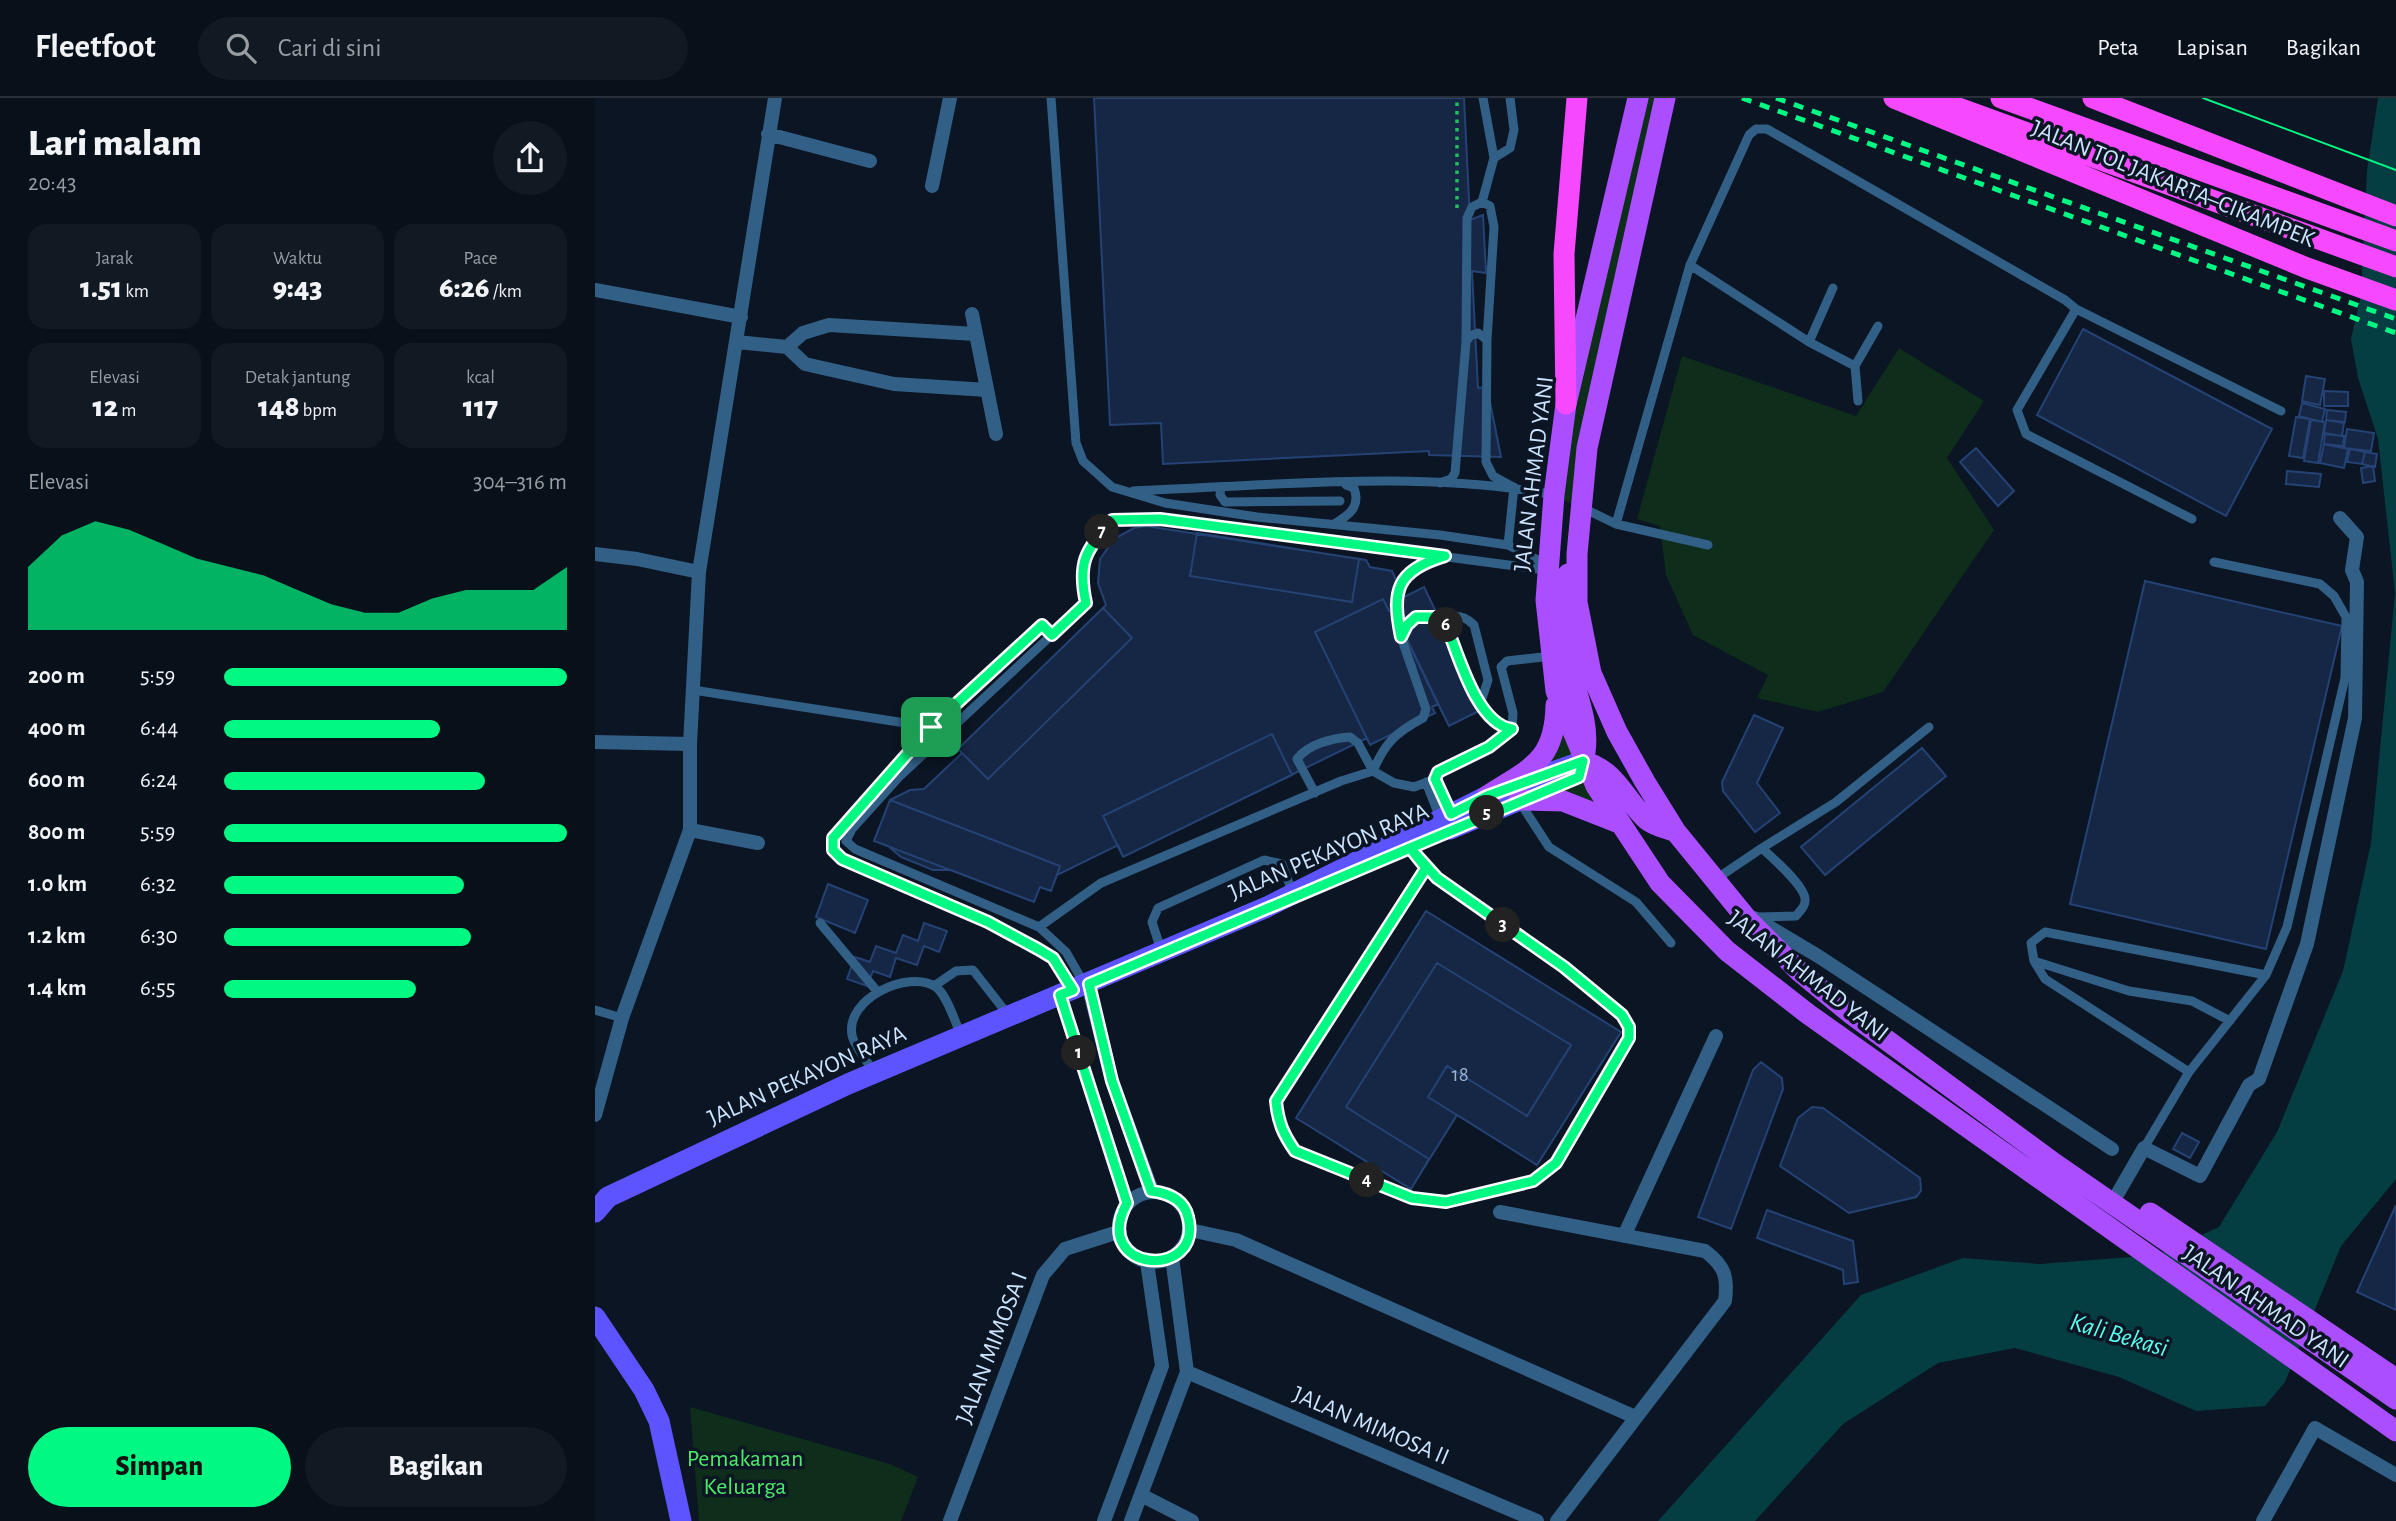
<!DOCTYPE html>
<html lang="id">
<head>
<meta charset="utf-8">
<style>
  body { margin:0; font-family:"Alegreya Sans",sans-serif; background:#111923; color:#f1f3f6; height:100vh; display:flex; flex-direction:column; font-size:26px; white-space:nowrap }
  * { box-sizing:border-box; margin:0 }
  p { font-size:23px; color:#989da2 }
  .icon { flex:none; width:38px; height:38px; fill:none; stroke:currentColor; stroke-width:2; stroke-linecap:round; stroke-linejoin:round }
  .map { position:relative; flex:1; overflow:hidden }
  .panel { display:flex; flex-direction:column; background:#08101a; width:595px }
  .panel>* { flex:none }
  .pin { position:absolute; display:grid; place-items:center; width:60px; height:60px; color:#fff; margin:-30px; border-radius:14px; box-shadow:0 4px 10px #0006 }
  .km { position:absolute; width:35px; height:35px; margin:-18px; border-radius:50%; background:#222; color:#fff; font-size:19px; line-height:35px; text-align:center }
  .round { display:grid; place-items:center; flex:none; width:74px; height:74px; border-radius:37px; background:#111923 }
  .overview { display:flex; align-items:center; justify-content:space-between; height:119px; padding:0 28px }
  h1 { font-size:38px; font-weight:800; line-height:52px }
  .figures { display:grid; grid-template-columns:repeat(3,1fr); gap:10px; height:119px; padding:7px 28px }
  .figures div { display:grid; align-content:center; border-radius:18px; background:#111923; text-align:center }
  .figures b { font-size:30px; font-weight:800 }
  .figures small { font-size:19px; font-weight:400 }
  .figures p { font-size:19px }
  .chart { height:196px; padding:14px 28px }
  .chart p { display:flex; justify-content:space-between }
  .chart svg { width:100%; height:126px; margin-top:7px; fill:#00f883; opacity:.7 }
  .button { display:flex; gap:14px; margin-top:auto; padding:14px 28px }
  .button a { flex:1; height:80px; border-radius:42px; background:#00f883; color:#111; font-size:28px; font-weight:800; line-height:80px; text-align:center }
  .button a+a { background:#111923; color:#f1f3f6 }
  ul { padding:0 28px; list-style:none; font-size:23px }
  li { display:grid; grid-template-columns:112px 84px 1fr; align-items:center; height:52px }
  li i { height:18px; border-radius:9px; background:#00f883 }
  header { display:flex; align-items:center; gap:42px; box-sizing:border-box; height:98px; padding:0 35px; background:#08101a; border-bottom:2px solid #293039 }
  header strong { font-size:33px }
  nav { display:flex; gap:38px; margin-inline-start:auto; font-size:24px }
  .search { width:490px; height:63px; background:#111923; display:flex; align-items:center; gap:18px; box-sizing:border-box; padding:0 24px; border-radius:38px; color:#989da2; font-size:26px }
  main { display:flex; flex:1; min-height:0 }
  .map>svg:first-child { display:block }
  .green { fill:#0e2d1a }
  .water { fill:#043e42 }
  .building { fill:#152745; stroke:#254274; stroke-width:2 }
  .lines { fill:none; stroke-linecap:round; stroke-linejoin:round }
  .path { stroke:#22be5c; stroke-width:3.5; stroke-dasharray:3.5 5; stroke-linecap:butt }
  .service { stroke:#325f86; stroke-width:9 }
  .minor { stroke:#325f86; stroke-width:14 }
  .primary { stroke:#5d54ff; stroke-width:21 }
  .trunk { stroke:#aa4eff; stroke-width:21 }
  .motorway { stroke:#f648ff; stroke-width:21 }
  .tram { stroke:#00f883; stroke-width:2 }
  .rail { stroke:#00f883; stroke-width:5; stroke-dasharray:10 9; stroke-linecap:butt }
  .route-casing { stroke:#fff; stroke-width:14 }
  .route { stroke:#00f883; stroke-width:9 }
  .labels { text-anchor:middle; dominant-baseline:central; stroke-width:7; stroke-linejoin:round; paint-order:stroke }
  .number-label { font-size:21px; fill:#9fb5d0 }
  .street-label { font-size:24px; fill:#cde4ff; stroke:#0b1523 }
  .park-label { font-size:24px; fill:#4deb6a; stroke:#0b1523 }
  .water-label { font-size:26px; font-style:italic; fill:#5bffed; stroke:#0b1523 }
</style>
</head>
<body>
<header>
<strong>Fleetfoot</strong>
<div class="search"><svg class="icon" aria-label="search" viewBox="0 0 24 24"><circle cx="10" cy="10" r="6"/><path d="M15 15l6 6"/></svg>Cari di sini</div>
<nav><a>Peta</a><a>Lapisan</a><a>Bagikan</a></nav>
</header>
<main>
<section class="panel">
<div class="overview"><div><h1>Lari malam</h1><p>20:43</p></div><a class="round"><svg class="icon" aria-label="share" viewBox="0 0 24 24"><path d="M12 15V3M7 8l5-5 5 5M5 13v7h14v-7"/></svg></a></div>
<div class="figures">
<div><p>Jarak</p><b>1.51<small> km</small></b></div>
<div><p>Waktu</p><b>9:43</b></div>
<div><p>Pace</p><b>6:26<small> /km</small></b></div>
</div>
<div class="figures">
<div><p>Elevasi</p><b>12<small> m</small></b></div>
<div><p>Detak jantung</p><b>148<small> bpm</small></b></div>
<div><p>kcal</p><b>117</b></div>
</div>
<div class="chart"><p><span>Elevasi</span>304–316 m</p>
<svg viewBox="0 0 160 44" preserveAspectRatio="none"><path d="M0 44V22L10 11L20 6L30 9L40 14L50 19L60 22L70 25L80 30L90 35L100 38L110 38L120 33L130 30L140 30L150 30L160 22V44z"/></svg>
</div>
<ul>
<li><b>200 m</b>5:59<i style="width:100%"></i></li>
<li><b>400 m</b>6:44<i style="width:63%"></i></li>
<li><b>600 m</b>6:24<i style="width:76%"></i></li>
<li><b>800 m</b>5:59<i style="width:100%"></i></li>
<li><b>1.0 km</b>6:32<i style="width:70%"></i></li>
<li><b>1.2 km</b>6:30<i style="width:72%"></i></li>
<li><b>1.4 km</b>6:55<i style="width:56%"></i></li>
</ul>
<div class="button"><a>Simpan</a><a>Bagikan</a></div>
</section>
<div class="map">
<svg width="1801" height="1423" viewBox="0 0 1801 1423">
  <rect width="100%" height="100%" fill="#0b1523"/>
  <path class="green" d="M1043 0H1070L986 410 959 397Z
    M1304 250 1389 303 1352 360 1399 432 1288 594 1223 614 1162 600 1173 577 1098 537 1071 477 1065 428 1042 421 1087 258 1261 318Z
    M961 593 1024 725 924 702 983 679 988 664 892 698 944 663Z
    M95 1309 295 1366 323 1379 306 1423H104Z"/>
  <path class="water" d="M1783 0H1801V1081L1746 1148 1690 1284 1670 1308 1601 1313 1524 1279 1420 1250 1343 1265 1248 1326 1160 1423H1063L1266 1197 1368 1160 1445 1166 1563 1157 1624 1129 1682 1034 1748 873 1776 745 1800 495 1783 341 1763 280 1756 241 1766 198 1772 73Z"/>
  <path class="building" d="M499 0H869L875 122 888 117 891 175 877 173 883 290 892 289 906 359 834 357V353L568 366 566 325 515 327Z
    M1488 231 1677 331 1631 418 1442 317Z
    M1711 278 1730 281 1725 307 1707 303Z
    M1729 293 1753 294V308H1729Z
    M1707 305 1730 311 1727 324 1704 318Z
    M1732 312 1751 314 1750 324 1731 322Z
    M1701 319 1715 321 1708 360 1694 358Z
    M1716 322 1730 324 1723 365 1709 363Z
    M1731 322 1749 325 1747 338 1729 335Z
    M1752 331 1779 335 1776 353 1749 350Z
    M1730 336 1749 338 1748 348 1729 346Z
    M1729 346 1753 351 1749 370 1725 365Z
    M1381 350 1419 393 1403 408 1365 364Z
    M1755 351 1770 354 1767 366 1752 364Z
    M1770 354 1782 356 1780 369 1767 366Z
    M1778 368 1780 383 1768 385 1766 370Z
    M1692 373 1726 376 1724 389 1691 386Z
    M551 428 771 462 775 469 797 473 809 499 829 489 888 611 854 628 843 606 837 609 840 615 775 647 772 640 528 759 523 747 462 777 456 793 445 789 439 804 356 772H338L306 759 293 748 279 743 295 702 315 692 329 691 367 655 363 651 511 507 503 485 505 461 519 441 539 430Z
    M602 435 764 461 757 504 595 478Z
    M1550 483 1747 528 1671 851 1475 806Z
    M829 489 888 611 854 628 795 506Z
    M788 501 794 513 797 512 843 606 837 609 840 615 775 647 720 534Z
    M508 510 537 540 393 681 363 651Z
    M1159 617 1188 630 1162 685 1185 715 1160 734 1128 693 1127 684Z
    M677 636 697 677 528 759 508 718Z
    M1327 650 1351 678 1230 777 1206 749Z
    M295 702 465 768 456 793 445 789 439 804 279 743Z
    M233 786 273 802 260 835 221 819Z
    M831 813 1026 934 942 1067 862 1017 816 1091 701 1020Z
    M831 813 1026 934 942 1067 833 999 852 968 932 1018 976 947 842 865 751 1009 834 1061 816 1091 701 1020Z
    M329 825 352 833 344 854 329 848 322 867 301 860 295 879 278 873 272 888 252 881 260 859 275 864 281 848 301 855 308 837 323 843Z
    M1166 964 1187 980 1188 991 1136 1131 1103 1119 1158 972Z
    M1217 1009 1228 1010 1325 1080 1326 1093 1321 1099 1254 1115 1185 1068 1203 1020Z
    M1587 1035 1604 1044 1595 1060 1578 1051Z
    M1801 1107V1212L1762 1194Z
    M1172 1112 1258 1143 1263 1184 1249 1186 1248 1172 1162 1140Z"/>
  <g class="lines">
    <path class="path" d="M862 110V0"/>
    <path class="service" d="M456 0 481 345 488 363 517 389 570 405 662 419 845 437 913 447 951 466
      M899 60 915 50 919 32 915 0
      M887 104 895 108 899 129 892 242 891 364 898 378 918 389
      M1095 167 1214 244 1260 268 1263 303
      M1481 211 1422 312 1431 336 1597 421
      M871 244 875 238 883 235 892 242
      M1214 244 1238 190
      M1260 268 1283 228
      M845 385 856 381 860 375 871 244 872 120 877 109 887 104 899 60 888 0
      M626 389 625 397 630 404 745 403
      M538 393C672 388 827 371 959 397
      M988 410 1021 426
      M739 426C754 417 766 409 759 390L751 387
      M913 447 919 389
      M1113 447 1021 426 1095 167 1154 37 1161 31H1172L1470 202 1481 211 1686 313
      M852 528 854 518C865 517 872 520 879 527L893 582 885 607
      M457 537 447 527 336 629 238 740V752L247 761 392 824 443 851 458 860 478 890
      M806 539C798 499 799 473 845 460
      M98 592 336 629
      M831 684 845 720
      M720 695 702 661C713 646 738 640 755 639L763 645 778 673 799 685 819 689 840 681
      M924 703 954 749 1041 804 1076 845
      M855 716 840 681 843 674 894 649 917 631 918 615 906 569 912 563 957 558
      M815 750 842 780 969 869 1026 917 1034 929V940L961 1065 938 1083 851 1104 817 1100 700 1053C688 1036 683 1024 681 1003L831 770
      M1167 750 1241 704 1334 629
      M1121 781 1167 750C1177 760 1212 789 1210 803 1210 809 1205 813 1201 818L1161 819
      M225 825 281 892
      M444 829 506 785 746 683 778 673C790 645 800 635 828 620L831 611 806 539C816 520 826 516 847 519 862 551 881 625 917 631
      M566 852 557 824 563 810 669 762 687 766 698 796
      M1439 863 1534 893 1597 903 1635 923
      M490 887 471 854 444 829 260 751 251 743 257 731 304 679 491 505C482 463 491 453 517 422L565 421 951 472
      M339 888 361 873 378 872 414 918
      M0 912 27 920
      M279 974C273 964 259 949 257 937 250 901 313 871 341 889 352 897 360 924 366 937
      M1594 974 1450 881 1439 863 1436 845 1450 834 1671 877
      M1549 1050 1594 974 1671 877 1692 829 1750 580 1751 519 1739 498 1725 486 1619 464"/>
    <path class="minor" d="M173 36 275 63
      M337 88 355 0
      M0 192 146 219
      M377 216 401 336
      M142 244 192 249 210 266 299 286 392 292
      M192 249 208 235 234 227 380 236
      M0 456 42 461 104 474
      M0 644 95 646
      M95 732 163 745
      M1159 820 1223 858 1517 1051
      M493 886 517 983 557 1093
      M465 897 532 1105
      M0 1017 27 920 95 732V646L104 474 180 0
      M524 1129a35 35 0 1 1 70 0a35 35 0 1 1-70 0Z
      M1523 1095 1549 1050 1605 1078 1654 987 1664 981 1712 846 1760 620 1762 484 1757 472 1762 439 1745 420
      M905 1114 1110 1153C1130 1168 1133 1179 1130 1203L962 1423
      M595 1132 641 1142 1040 1319
      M1029 1138 1121 938
      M592 1274 942 1423
      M546 1397 597 1423
      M355 1423 448 1177 470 1151 523 1134
      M509 1423 567 1268 552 1164
      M536 1423 592 1274 577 1159
      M1668 1423 1720 1330 1801 1377"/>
    <path class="primary" d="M855 731 939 696
      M0 1114 13 1099 253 986 672 809 892 698 988 663
      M0 1219 49 1292 64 1323 86 1423"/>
    <path class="trunk" d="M1043 0 971 306 959 397 951 502 961 593 1001 688 1065 785 1132 853 1213 916 1801 1333
      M1070 0 992 350 982 456V504L996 575 1022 634 1050 684 1081 734 1152 821 1205 874 1255 915 1460 1066 1801 1301
      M973 476C967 510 969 540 976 574 983 601 994 626 990 654
      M988 663C1020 672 1028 698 1050 720 1057 727 1071 730 1081 734
      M892 698C935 670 960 664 961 607
      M924 702 968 703 1024 725
      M1555 1115 1801 1281"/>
    <path class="motorway" d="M1299 0 1712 170 1801 202
      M1336 0 1801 169
      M1406 0 1801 143
      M1498 0 1801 118
      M971 306 969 156 982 0"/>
    <path class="tram" d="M1608 0 1801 72"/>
    <path class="rail" d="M1147 0 1801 235
      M1181 0 1801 221"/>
  </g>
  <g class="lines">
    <g class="route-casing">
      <path id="route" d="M336 629 238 740V752L247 761 393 824 443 851 458 860 478 892 465 897 532 1105C494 1175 609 1183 593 1119 589 1101 573 1095 556 1093L517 983 494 886 815 750 842 780 969 869 1027 917 1034 929V940L961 1065 938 1083 851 1104 817 1100 700 1053C688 1036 683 1024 681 1003L831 770 815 750 984 679 988 663 892 698 856 716 840 681 843 674 894 649 917 631C880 626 862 551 848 519H821L812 527 806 539C797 493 800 473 850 458L565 421 517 422C491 453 482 463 491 505L457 537 447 527 336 629"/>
    </g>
    <use href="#route" class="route"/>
  </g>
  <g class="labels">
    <g class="number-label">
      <text x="865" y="976">18</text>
    </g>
    <g class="street-label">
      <text transform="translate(1578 86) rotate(22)">JALAN TOL JAKARTA–CIKAMPEK</text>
      <text transform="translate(939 376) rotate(-83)">JALAN AHMAD YANI</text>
      <text transform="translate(734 754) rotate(-23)">JALAN PEKAYON RAYA</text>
      <text transform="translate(1213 878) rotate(38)">JALAN AHMAD YANI</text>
      <text transform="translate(212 978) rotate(-24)">JALAN PEKAYON RAYA</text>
      <text transform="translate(1671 1209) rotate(35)">JALAN AHMAD YANI</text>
      <text transform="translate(397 1250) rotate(-69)">JALAN MIMOSA I</text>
      <text transform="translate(776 1328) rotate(23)">JALAN MIMOSA II</text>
    </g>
    <g class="park-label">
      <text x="150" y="1361">Pemakaman<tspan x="150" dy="28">Keluarga</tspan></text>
    </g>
    <g class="water-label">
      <text transform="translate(1524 1237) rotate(16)">Kali Bekasi</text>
    </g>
  </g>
</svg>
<div class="pin" style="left:336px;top:629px;background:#1e9e55"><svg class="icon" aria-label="arrive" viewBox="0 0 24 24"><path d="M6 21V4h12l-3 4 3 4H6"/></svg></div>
<b class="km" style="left:484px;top:955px">1</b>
<b class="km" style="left:908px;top:827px">3</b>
<b class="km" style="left:772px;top:1082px">4</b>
<b class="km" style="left:892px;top:715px">5</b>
<b class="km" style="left:851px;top:527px">6</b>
<b class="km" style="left:507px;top:434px">7</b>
</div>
</main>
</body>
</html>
